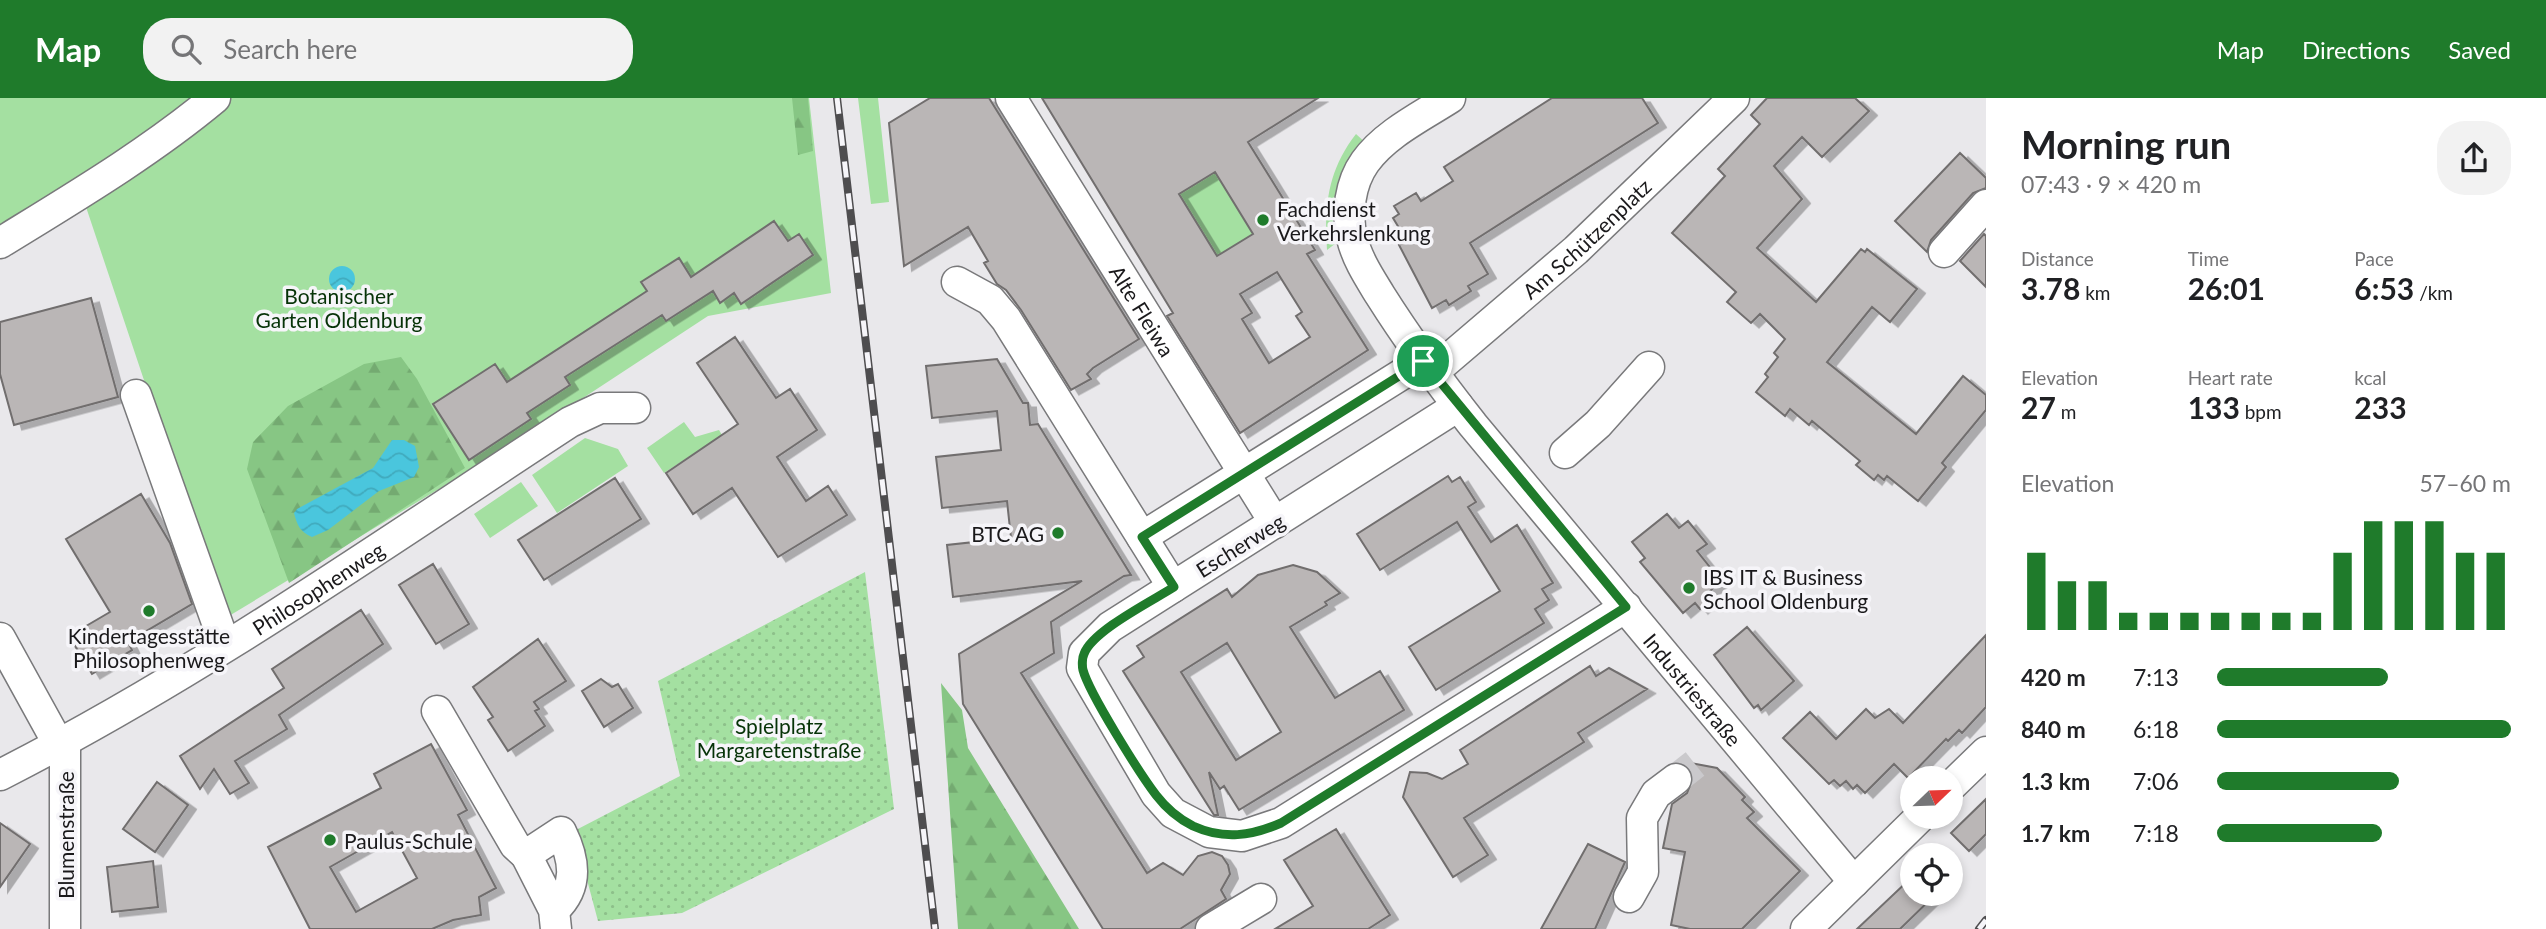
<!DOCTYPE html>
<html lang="en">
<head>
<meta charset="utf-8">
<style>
  body { margin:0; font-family:Lato,sans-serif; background:#f2f2f2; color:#202124; height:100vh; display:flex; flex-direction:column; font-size:26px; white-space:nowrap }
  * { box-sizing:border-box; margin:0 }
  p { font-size:23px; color:#757577 }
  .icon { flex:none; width:38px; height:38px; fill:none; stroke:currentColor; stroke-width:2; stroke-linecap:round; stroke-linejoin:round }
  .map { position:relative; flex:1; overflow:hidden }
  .panel { display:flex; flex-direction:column; background:#fff; width:560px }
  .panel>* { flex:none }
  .needle { width:46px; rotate:67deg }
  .buttons { position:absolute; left:1900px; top:668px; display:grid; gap:14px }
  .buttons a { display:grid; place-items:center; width:63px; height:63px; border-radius:50%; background:#fff; box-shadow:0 4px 10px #0003; font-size:35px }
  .pin { position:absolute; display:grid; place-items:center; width:60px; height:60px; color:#fff; margin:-30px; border:4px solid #fff; border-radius:50%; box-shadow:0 2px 7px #0007 }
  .round { display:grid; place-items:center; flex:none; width:74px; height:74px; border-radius:28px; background:#f2f2f2 }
  .headline { display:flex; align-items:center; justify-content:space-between; height:119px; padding:0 35px }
  h1 { font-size:38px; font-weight:700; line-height:52px }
  .metrics { display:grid; grid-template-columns:repeat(3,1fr); gap:10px; height:119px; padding:7px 35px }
  .metrics div { display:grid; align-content:center }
  .metrics b { font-size:30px; font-weight:700 }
  .metrics small { font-size:19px; font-weight:400 }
  .metrics p { font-size:19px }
  .chart { height:196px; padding:14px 35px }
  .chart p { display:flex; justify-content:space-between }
  .chart svg { width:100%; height:126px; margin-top:7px; stroke:#1f7b2b; stroke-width:6 }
  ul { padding:0 35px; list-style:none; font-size:23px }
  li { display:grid; grid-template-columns:112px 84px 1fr; align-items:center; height:52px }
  li i { height:18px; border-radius:9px; background:#1f7b2b }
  header { display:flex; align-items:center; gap:42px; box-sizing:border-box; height:98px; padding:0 35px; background:#1f7b2b; color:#fff }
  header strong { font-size:33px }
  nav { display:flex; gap:38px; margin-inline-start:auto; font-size:24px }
  .search { width:490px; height:63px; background:#f2f2f2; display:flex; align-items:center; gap:18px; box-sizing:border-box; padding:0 24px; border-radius:28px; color:#757577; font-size:26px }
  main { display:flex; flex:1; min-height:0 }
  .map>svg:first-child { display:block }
  .green { fill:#a4e0a1 }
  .forest { fill:url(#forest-firs) }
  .park { fill:url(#park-dots) }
  .water { fill:url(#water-waves) }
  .building { fill:#bab6b6; stroke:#716e6e; stroke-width:2; fill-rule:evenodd; filter:url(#shadow) }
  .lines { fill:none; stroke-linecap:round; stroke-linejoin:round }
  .minor-tunnel { stroke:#cac9cc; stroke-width:30; stroke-dasharray:30 15; stroke-linecap:butt }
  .minor-casing { stroke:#79797b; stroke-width:33 }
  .minor { stroke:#fff; stroke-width:30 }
  .rail-casing { stroke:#4e4d4f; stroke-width:8 }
  .rail { stroke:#f6f5f9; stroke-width:5; stroke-dasharray:16; stroke-linecap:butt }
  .route-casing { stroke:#fff; stroke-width:14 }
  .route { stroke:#1f7b2b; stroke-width:9 }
  .poi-dot { fill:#1f7b2b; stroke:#f6f5f9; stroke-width:2.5 }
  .labels { text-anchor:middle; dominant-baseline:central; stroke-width:7; stroke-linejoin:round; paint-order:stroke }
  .poi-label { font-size:21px; fill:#1a191b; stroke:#f6f5f9; text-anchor:start }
  .street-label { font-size:21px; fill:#1a191b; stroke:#f6f5f9 }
  .park-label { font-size:21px; fill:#063307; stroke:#f6f5f9 }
</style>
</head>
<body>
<header>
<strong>Map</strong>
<div class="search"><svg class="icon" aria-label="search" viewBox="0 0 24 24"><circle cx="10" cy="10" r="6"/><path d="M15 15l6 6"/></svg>Search here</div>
<nav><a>Map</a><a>Directions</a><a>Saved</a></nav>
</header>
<main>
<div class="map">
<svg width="1986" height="831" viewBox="0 0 1986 831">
  <defs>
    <pattern id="forest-firs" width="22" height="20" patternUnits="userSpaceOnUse" patternTransform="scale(1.75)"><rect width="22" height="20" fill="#87c684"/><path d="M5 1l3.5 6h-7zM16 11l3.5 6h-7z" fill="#74aa71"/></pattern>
    <pattern id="park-dots" width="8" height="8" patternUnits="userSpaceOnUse" patternTransform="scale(1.75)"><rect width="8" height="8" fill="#a4e0a1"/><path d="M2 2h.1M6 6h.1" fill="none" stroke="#8dc08a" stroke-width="1.8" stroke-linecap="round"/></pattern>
    <pattern id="water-waves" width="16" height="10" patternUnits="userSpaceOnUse" patternTransform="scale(1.75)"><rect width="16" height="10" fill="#4ac6dd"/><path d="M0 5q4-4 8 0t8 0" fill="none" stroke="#40aabd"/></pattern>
    <filter id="shadow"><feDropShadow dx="8" dy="4.5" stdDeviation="0" flood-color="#0004"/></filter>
  </defs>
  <rect width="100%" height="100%" fill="#e9e8eb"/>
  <path class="green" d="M0 0H204L0 134Z
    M231 0H809L831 195 708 218 510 348 224 521 84 103Z
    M858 0H878L889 104 871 106Z
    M1356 36 1368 47 1340 142 1327 152C1324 107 1328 72 1356 36Z
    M1215 74 1253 136 1217 158 1179 96Z
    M684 324 695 339 719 332 722 337 664 375 647 350Z
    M585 340 618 351 628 368 557 415 532 377Z
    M521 384 538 408 490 440 474 416Z"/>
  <path class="forest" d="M792 0H808L813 53 798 57Z
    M401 259 417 281 465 370 289 485 247 371 253 344 288 308 364 266Z
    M941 585 962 612 968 650 1079 831H958Z"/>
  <path class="park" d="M865 474 894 711 682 815 598 823 574 733 680 678 658 583Z"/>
  <path class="water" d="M329 181a13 13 0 1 1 26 0a13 13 0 1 1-26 0Z
    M392 342H404L415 348 419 369 414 379 379 393 328 432 312 439C300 434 297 427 294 415L297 411 373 370Z"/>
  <path class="building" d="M930 0H989L1139 241 1093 270 1087 276 1091 281 1071 292 1021 212 1006 192 997 186 984 165 988 163 968 129 904 168 889 25Z
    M1042 0H1318L1248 44 1315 152 1307 156 1368 252 1240 335 1167 218 1173 215ZM1215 74 1253 136 1217 158 1179 96ZM1277 174 1302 214 1296 218 1310 239 1269 265 1242 221 1252 215 1240 196Z
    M1552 0H1642L1658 25 1470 145 1488 176 1468 188 1471 193 1449 207 1446 202 1432 210 1399 147 1407 143 1393 120 1399 116 1394 108 1416 95 1421 103 1453 83 1444 69Z
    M1767 0H1855L1869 13 1822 59 1802 39 1774 68 1802 101 1757 150 1816 204 1861 151 1865 154 1867 151 1917 191 1890 224 1872 209 1827 264 1916 336 1963 278 1986 297V312L1942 365 1946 369 1918 403 1887 378 1884 382 1878 377 1874 382 1856 367 1860 363 1812 323 1809 327 1790 311 1785 318 1756 294 1768 279 1765 276 1778 259 1774 255 1785 241 1760 216 1751 225 1727 204 1736 194 1672 135 1725 78 1718 71 1760 26 1751 17Z
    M1960 55 1986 80V90L1973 95 1931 142 1927 154 1895 123Z
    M774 123 788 143 799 136 813 157 741 206 734 195 720 205 713 193 666 223 662 217 565 279 570 287 527 315 531 321 469 362 433 306 495 266 507 284 647 193 641 184 679 160 691 179Z
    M1984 136 1986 138V189L1960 163Z
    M91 200 118 299 14 327 0 276V224Z
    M735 239 776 300 790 291 817 332 777 359 806 403 828 388 847 417 778 459 732 390 693 416 666 375 738 326 697 265Z
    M997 261 1023 305H1028L1030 327 1038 326 1131 477 1124 478 1051 524 1054 555 1021 575 1147 775 1163 765 1183 777 1198 758 1212 754 1222 758 1228 767 1230 776 1221 792 1226 801 1180 831H1103L963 606 959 556 1082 483 953 499 947 447 1011 440 1007 403 942 410 936 359 1001 352 997 313 932 320 926 268Z
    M1448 378 1452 384 1460 379 1476 404 1468 409 1491 444 1517 427 1553 485 1542 491 1549 502 1535 511 1544 525 1436 592 1409 549 1500 493 1457 424 1380 472 1357 436Z
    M615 380 641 421 544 482 518 442Z
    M141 396 170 445 192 506 128 544 132 552 92 576 69 538 110 514 66 441Z
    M1667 416 1679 430 1688 423 1707 446 1697 453 1721 483 1710 493 1714 498 1700 511 1695 505 1683 515 1640 464 1645 460 1632 444Z
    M433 466 469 526 436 546 399 487Z
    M1293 467 1317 474 1340 495 1325 504 1327 507 1290 529 1335 600 1380 573 1404 612 1239 712 1224 688 1220 691 1209 674 1218 717H1214L1123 573 1144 559 1137 548 1227 491 1232 499 1258 477ZM1227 545 1281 634 1236 662 1181 574Z
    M361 512 383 546 279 617 287 631 235 663 249 685 230 696 214 671 200 691 180 658 284 590 272 571Z
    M1747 529 1794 583 1761 612 1758 607 1754 610 1714 557Z
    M1986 537V609L1962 635 1959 632 1948 643 1946 641 1908 680 1894 666 1865 695 1857 687 1853 691 1846 683 1840 688 1834 682 1829 686 1783 640 1810 614 1836 641 1866 611 1875 620 1889 611 1903 625Z
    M538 541 566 583 534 604 539 611 535 613 545 628 508 653 488 622 493 619 473 589Z
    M1590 568 1596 578 1609 570 1647 591 1578 635 1584 644 1464 720 1488 757 1453 779 1403 699 1410 674 1427 675 1442 681 1468 666 1460 652Z
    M601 581 612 589 618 586 633 610 604 629 582 593Z
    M431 646 467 712 458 717 496 790 479 799 481 817 453 822 432 831H310L268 749 381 690 374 676ZM392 734 417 780 356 814 330 769Z
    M1680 663 1717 670 1745 699 1742 702 1754 714 1747 720 1800 773 1742 831H1690L1671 827 1685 754 1663 750 1672 706 1687 695 1693 680 1690 670Z
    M157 684 188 707 155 754 123 731Z
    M1986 701V736L1969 753 1951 735Z
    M0 725 30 746 0 789Z
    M1336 731 1390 817 1368 831H1275L1313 808 1284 762Z
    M1588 746 1625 764 1595 831H1541Z
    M153 763 158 809 112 814 107 769Z
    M1913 778V796H1936L1900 831H1857Z"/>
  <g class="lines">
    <path class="minor-tunnel" d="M1676 681 1695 666"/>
    <g class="minor-casing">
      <g id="minor">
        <path id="s1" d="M1011 0 1275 425"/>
        <path id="s2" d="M1450 0C1422 18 1385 36 1365 64 1350 85 1346 116 1352 140 1357 161 1369 179 1380 197 1409 243 1440 285 1473 327L1854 784"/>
        <path d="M0 145C73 100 149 55 215 0"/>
        <path d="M1944 154 1986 107"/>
        <path d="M957 184 990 202 1006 221 1173 489"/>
        <path id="s3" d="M1432 275 1576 152 1734 0"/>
        <path d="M136 297 225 547"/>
        <path d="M1458 308 1110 529 1084 555 1082 570 1156 696 1173 715 1209 734 1242 738 1281 725 1626 509"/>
        <path d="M1565 355 1598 326 1649 269"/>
        <path d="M1142 439 1423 263"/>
        <path d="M0 540 59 647"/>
        <path d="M437 613 515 747 526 757"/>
        <path id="s4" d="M0 677C199 576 383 446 570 324L600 310H635"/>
        <path d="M1951 688 1986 654"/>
        <path d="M1629 799 1643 774 1642 720 1656 696 1676 681"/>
        <path d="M554 812C579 789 575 762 561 734L526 757 554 812 556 831"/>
        <path d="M65 831V644"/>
        <path d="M1211 831 1261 801"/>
        <path d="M1806 831 1920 719"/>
      </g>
    </g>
    <use href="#minor" class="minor"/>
    <g class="rail-casing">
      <path id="rail" d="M837 0 935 831
        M1979 831 1986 822"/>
    </g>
    <use href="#rail" class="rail"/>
  </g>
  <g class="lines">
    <g class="route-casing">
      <path id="route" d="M1423 263 1626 509 1281 725C1251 738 1224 742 1193 728 1179 721 1166 710 1156 697 1140 676 1089 595 1083 572 1082 568 1082 560 1084 556 1092 533 1152 503 1174 489L1142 439Z"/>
    </g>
    <use href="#route" class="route"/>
  </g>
  <g class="poi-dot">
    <circle cx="1263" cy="122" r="7"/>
    <circle cx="1058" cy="435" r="7"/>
    <circle cx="1689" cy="490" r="7"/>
    <circle cx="149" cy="513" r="7"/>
    <circle cx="330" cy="742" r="7"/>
  </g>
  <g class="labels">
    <g class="poi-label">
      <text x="1277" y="110">Fachdienst<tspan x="1277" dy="24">Verkehrslenkung</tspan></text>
      <text x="1044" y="435" text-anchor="end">BTC AG</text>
      <text x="1703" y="478">IBS IT &amp; Business<tspan x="1703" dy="24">School Oldenburg</tspan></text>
      <text x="149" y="537" text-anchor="middle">Kindertagesstätte<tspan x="149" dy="24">Philosophenweg</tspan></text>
      <text x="344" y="742">Paulus-Schule</text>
    </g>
    <g class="street-label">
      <text stroke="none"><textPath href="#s3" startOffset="205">Am Schützenplatz</textPath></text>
      <text stroke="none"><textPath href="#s1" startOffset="250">Alte Fleiwa</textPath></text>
      <text transform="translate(1240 447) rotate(-32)">Escherweg</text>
      <text stroke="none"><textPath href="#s4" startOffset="369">Philosophenweg</textPath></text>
      <text stroke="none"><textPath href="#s2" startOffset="754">Industriestraße</textPath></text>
      <text transform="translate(65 737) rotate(-90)">Blumenstraße</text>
    </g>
    <g class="park-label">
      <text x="339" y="197">Botanischer<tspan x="339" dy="24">Garten Oldenburg</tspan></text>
      <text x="779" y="627">Spielplatz<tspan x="779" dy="24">Margaretenstraße</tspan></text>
    </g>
  </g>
</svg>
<div class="buttons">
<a><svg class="needle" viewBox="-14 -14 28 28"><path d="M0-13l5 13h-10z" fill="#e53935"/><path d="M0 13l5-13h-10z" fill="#757577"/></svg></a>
<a><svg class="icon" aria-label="locate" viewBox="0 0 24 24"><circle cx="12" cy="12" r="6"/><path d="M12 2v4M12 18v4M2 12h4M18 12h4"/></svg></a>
</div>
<div class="pin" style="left:1423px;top:263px;background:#1e9e55"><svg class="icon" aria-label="arrive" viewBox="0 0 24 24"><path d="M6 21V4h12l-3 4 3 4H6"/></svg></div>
</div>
<section class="panel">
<div class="headline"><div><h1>Morning run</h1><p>07:43 · 9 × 420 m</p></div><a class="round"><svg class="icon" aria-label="share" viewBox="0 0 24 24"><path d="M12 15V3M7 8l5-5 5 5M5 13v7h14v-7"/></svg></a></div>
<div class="metrics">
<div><p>Distance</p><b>3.78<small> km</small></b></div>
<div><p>Time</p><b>26:01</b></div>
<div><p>Pace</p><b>6:53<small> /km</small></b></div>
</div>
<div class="metrics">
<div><p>Elevation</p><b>27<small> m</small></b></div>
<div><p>Heart rate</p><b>133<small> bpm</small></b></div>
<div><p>kcal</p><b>233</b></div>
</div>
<div class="chart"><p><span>Elevation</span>57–60 m</p>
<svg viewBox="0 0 160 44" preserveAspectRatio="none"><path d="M5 44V17M15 44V27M25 44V27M35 44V38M45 44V38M55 44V38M65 44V38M75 44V38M85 44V38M95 44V38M105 44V17M115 44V6M125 44V6M135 44V6M145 44V17M155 44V17"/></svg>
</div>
<ul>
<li><b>420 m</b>7:13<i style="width:58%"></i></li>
<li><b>840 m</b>6:18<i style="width:100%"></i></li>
<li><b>1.3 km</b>7:06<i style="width:62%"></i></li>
<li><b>1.7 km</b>7:18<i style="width:56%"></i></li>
</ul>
</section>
</main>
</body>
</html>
